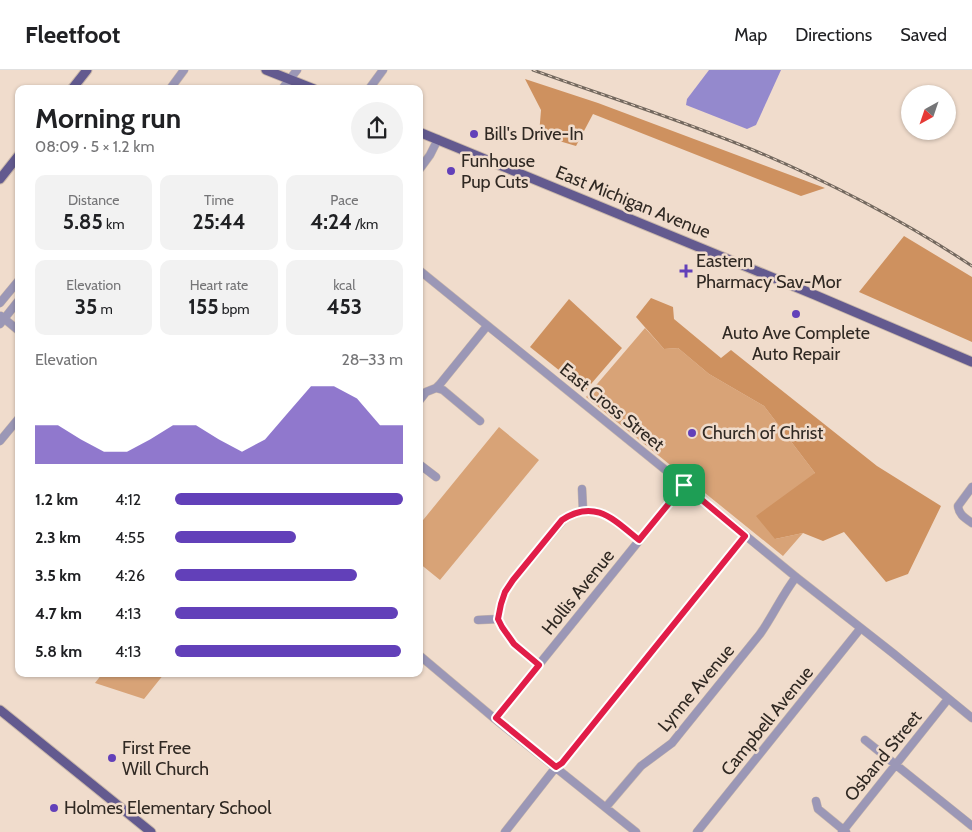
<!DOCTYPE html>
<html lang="en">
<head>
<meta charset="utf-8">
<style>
  body { margin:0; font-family:Cabin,sans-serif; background:#f2f2f2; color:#202124; height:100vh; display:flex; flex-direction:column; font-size:19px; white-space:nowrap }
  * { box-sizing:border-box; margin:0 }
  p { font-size:16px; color:#757577 }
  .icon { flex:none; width:28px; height:28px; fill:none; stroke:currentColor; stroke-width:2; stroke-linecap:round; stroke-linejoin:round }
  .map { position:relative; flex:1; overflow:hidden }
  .side { position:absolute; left:15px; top:15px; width:408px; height:592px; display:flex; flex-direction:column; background:#fff; border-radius:10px; box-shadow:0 1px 4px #0004 }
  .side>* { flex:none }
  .needle { width:32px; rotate:220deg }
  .tools { position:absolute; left:901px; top:15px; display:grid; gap:10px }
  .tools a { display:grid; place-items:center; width:55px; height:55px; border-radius:50%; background:#fff; box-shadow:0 1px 4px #0004; font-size:25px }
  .pin { position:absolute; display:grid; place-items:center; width:42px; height:42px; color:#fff; margin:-21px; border-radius:10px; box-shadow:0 2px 8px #0006 }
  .round { display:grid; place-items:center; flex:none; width:52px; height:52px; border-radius:26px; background:#f2f2f2 }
  .summary { display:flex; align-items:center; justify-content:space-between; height:85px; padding:0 20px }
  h1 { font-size:28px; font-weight:700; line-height:38px }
  .metrics { display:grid; grid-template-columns:repeat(3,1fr); gap:8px; height:85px; padding:5px 20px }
  .metrics div { display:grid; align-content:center; border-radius:10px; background:#f2f2f2; text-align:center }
  .metrics b { font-size:21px; font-weight:700 }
  .metrics small { font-size:14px; font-weight:400 }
  .metrics p { font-size:14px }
  .chart { height:140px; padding:10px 20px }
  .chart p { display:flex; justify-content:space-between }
  .chart svg { width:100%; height:90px; margin-top:5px; fill:#6240b9; opacity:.7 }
  ul { padding:0 20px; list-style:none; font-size:16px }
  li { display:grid; grid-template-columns:80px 60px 1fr; align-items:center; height:38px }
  li i { height:12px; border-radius:6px; background:#6240b9 }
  header { display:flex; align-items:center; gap:30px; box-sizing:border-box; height:70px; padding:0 25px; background:#fff; border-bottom:1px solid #e0e0e0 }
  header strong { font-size:24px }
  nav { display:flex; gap:28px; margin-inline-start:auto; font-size:18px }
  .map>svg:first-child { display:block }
  .green { fill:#d8a377 }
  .forest { fill:#ce915f }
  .water { fill:#9489cd }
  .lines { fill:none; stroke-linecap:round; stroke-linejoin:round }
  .minor-casing { stroke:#cab8aa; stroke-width:9 }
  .major-casing { stroke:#cab8aa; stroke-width:11 }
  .minor { stroke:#9b97b6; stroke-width:8 }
  .major { stroke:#635a8f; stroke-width:9 }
  .rail-casing { stroke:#74695f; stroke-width:3 }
  .rail { stroke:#f0dccc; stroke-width:1; stroke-dasharray:4; stroke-linecap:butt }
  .route-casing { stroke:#fff; stroke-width:10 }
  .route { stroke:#e11d48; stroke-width:6 }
  .poi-dot { fill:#6240b9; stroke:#f0dccc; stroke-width:2 }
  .labels { text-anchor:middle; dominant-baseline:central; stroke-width:5; stroke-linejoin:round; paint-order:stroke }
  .poi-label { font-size:18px; fill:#302923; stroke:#f0dccc; text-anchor:start }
  .street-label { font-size:18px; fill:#302923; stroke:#f0dccc }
</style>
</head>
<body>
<header>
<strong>Fleetfoot</strong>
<nav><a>Map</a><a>Directions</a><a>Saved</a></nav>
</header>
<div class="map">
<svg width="972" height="762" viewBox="0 0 972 762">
  <rect width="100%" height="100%" fill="#f0dccc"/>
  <path class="green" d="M645 258 664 279 678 278 709 304 764 336 815 403 775 469 803 463 783 486 586 327Z
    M499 357 539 390 440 510 419 493V455Z
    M102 604H164L144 629 95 613Z"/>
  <path class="forest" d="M525 9 598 33 825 118 801 126 593 44 576 76 539 65 541 40Z
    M904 166 972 207V272L859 222Z
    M651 228 673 237 674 249 721 288 731 280 877 396 941 436 908 504 886 512 844 462 823 471 803 463 775 469 756 446 815 403 764 336 709 304 678 278 664 279 636 247Z
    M569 229 622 278 585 321 530 277Z"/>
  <path class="water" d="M709 0H781L756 55 747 59 686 35 687 29Z"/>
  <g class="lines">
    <g class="minor-casing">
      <path id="minor" d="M170 19 184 0
        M282 19 297 0
        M369 19 383 0
        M419 100 430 85 438 69
        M419 200 684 415 796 507 894 584 972 648
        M0 233 19 210
        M1 246 19 261
        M0 254 19 230
        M436 318 443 320 480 351
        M419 331 426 322 436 318 440 314 487 256
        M0 371 19 348
        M419 394 436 407
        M972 417 958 436C959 445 965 448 972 453
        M582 419 583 440
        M478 550 498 549
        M419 585 495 649 636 762
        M539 595 514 574 502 557 498 549 501 534 505 522 513 510 563 450C595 428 614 450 639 470
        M495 649 684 415
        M865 670 972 756
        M816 731 818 739 846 762
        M606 737 641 696 672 673 680 663 760 564C773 546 782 525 796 507
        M505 762 556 697 562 693 745 466
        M697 762 860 559
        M842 762 948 629"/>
    </g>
    <g class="major-casing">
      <path id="major" d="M266 0 314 19
        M72 19 87 0
        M419 62 815 225 972 292
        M0 109 19 85
        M0 640 151 762"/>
    </g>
    <use href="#minor" class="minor"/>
    <use href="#major" class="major"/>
    <g class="rail-casing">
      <path id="rail" d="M533 0C608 27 684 51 758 82 833 114 904 151 972 196"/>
    </g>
    <use href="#rail" class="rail"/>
  </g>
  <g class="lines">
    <g class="route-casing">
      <path id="route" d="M684 415 745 466 562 693 556 697 496 648 539 595 514 574 502 557 498 549 501 534 505 522 513 510 562 450C595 428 614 450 639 470Z"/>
    </g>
    <use href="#route" class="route"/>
  </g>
  <g class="poi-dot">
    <circle cx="474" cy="64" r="5"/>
    <circle cx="451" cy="101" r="5"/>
    <path d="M683.5 193.5h5v5h5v5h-5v5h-5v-5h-5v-5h5z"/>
    <circle cx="796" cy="244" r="5"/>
    <circle cx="692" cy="363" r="5"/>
    <circle cx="112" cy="688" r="5"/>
    <circle cx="54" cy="738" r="5"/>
  </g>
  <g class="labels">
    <g class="poi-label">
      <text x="484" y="64">Bill's Drive-In</text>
      <text x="461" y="91">Funhouse<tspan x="461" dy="21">Pup Cuts</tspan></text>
      <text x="696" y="191">Eastern<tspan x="696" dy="21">Pharmacy Sav-Mor</tspan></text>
      <text x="796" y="263" text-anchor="middle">Auto Ave Complete<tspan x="796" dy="21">Auto Repair</tspan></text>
      <text x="702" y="363">Church of Christ</text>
      <text x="122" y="678">First Free<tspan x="122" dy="21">Will Church</tspan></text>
      <text x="64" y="738">Holmes Elementary School</text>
    </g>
    <g class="street-label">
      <text transform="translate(633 132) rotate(22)">East Michigan Avenue</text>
      <text transform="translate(612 337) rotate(39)">East Cross Street</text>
      <text transform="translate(578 522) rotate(-51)">Hollis Avenue</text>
      <text transform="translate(696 618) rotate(-50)">Lynne Avenue</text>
      <text transform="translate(767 651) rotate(-51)">Campbell Avenue</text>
      <text transform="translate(883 686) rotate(-51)">Osband Street</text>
    </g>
  </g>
</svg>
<div class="tools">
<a><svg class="needle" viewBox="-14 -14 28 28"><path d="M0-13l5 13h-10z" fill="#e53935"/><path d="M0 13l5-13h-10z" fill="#757577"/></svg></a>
</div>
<div class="pin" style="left:684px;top:415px;background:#1e9e55"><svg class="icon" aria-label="arrive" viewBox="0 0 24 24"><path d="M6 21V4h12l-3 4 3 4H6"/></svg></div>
<section class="side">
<div class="summary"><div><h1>Morning run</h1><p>08:09 · 5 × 1.2 km</p></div><a class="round"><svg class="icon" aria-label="share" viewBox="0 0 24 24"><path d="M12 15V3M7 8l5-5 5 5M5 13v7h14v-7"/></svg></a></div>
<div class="metrics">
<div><p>Distance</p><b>5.85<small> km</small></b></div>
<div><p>Time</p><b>25:44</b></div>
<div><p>Pace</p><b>4:24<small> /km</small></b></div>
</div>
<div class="metrics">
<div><p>Elevation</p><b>35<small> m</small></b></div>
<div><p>Heart rate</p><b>155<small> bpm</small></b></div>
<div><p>kcal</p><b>453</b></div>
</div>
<div class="chart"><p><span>Elevation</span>28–33 m</p>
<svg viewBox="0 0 160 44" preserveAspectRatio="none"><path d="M0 44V25L10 25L20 32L30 38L40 38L50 32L60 25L70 25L80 32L90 38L100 32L110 19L120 6L130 6L140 12L150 25L160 25V44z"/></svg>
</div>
<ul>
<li><b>1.2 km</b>4:12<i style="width:100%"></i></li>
<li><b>2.3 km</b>4:55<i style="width:53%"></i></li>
<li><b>3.5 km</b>4:26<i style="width:80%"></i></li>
<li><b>4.7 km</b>4:13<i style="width:98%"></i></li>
<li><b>5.8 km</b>4:13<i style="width:99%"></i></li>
</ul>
</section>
</div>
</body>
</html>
